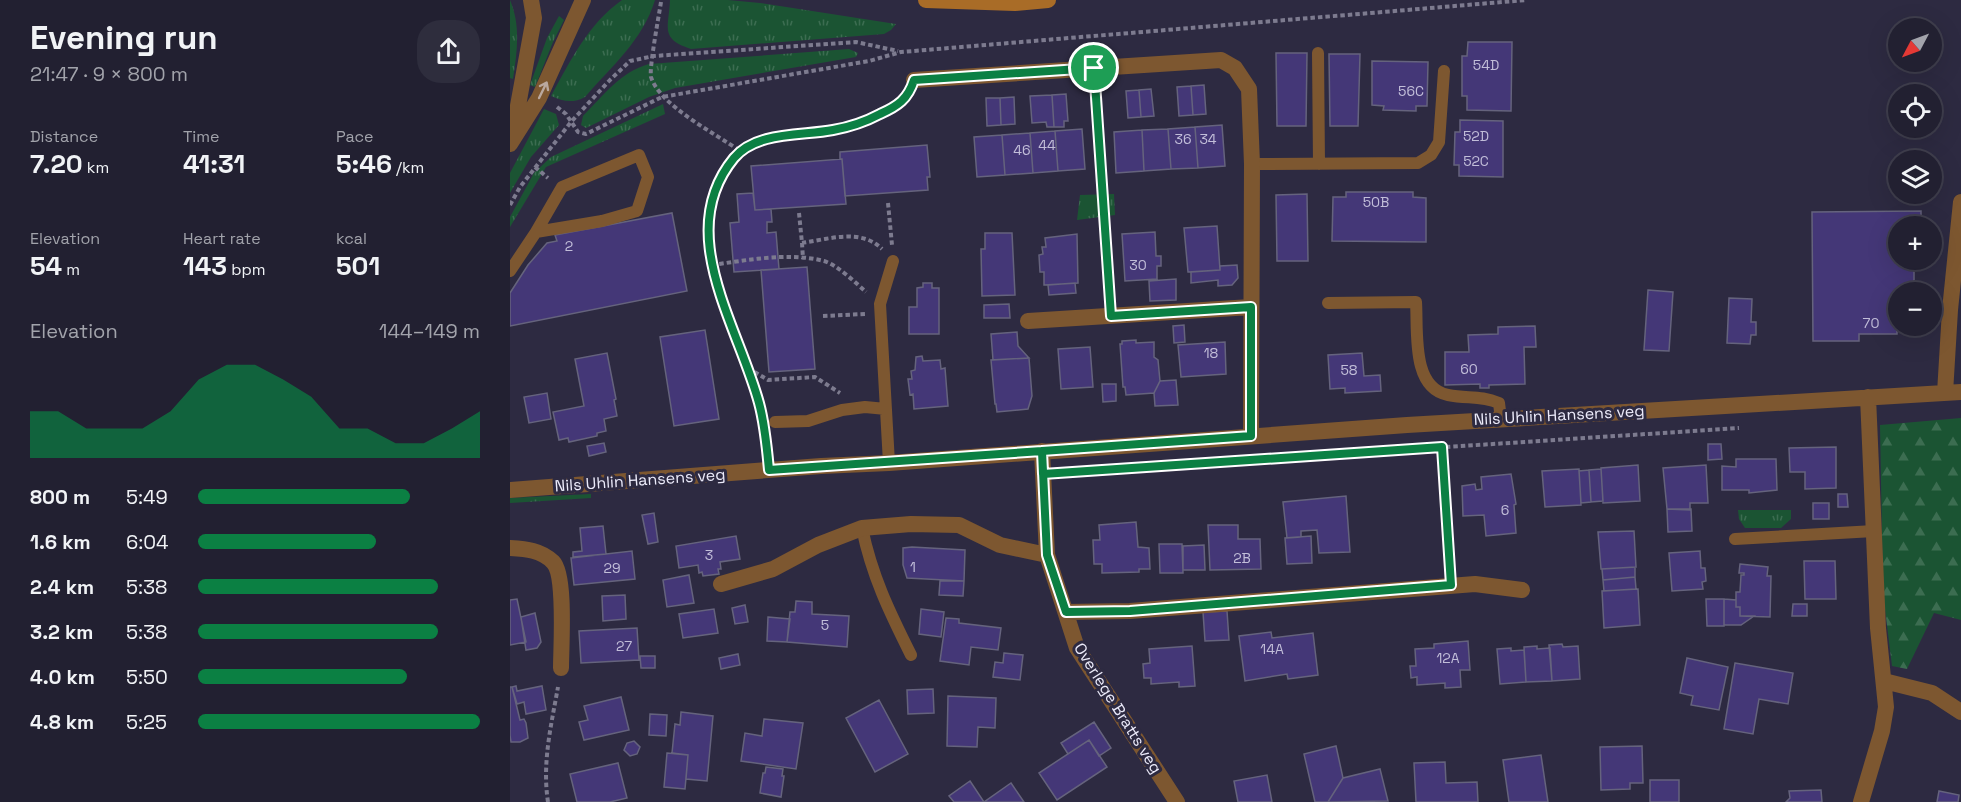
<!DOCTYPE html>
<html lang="en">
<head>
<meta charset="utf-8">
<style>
  body { margin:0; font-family:"Space Grotesk",sans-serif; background:#2e2d3d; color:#f1f3f6; height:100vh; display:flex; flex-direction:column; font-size:22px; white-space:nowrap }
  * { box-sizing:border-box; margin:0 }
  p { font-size:20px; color:#a2a3ab }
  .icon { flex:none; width:33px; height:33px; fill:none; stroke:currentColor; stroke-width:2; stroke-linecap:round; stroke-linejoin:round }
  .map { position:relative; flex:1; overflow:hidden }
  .details { display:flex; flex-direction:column; background:#222031; width:510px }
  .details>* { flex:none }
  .needle { width:39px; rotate:229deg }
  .tools { position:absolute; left:1378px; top:18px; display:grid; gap:12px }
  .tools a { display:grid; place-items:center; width:54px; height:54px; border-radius:50%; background:#222031; box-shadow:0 6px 24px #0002,0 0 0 2px #3f3e4d; font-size:30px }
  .pin { position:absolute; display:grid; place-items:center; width:51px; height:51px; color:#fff; margin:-26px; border:3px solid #fff; border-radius:50%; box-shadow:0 2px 6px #0007 }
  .round { display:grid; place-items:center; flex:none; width:63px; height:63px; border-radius:24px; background:#2e2d3d }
  .overview { display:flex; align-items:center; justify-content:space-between; height:102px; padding:0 30px }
  h1 { font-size:33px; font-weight:700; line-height:45px }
  .stats { display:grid; grid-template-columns:repeat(3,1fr); gap:9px; height:102px; padding:6px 30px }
  .stats div { display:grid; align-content:center }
  .stats b { font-size:26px; font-weight:700 }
  .stats small { font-size:16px; font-weight:400 }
  .stats p { font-size:16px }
  .chart { height:168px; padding:12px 30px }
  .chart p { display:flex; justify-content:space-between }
  .chart svg { width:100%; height:108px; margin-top:6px; fill:#0b8043; opacity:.7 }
  ul { padding:0 30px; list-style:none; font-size:20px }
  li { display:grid; grid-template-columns:96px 72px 1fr; align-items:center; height:45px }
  li i { height:15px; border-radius:8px; background:#0b8043 }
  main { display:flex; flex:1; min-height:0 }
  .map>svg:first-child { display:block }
  .grass { fill:url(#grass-tufts) }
  .forest { fill:url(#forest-firs) }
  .building { fill:#443777; stroke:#65637d; stroke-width:1.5 }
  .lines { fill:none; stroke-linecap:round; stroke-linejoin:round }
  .path { stroke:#7d7b8f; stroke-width:4; stroke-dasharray:4.5 3; stroke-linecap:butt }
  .service { stroke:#7d5730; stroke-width:12 }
  .minor { stroke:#7d5730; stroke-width:16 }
  .tertiary { stroke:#7d5730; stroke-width:16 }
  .secondary { stroke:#a96c27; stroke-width:16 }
  .oneway { stroke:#baa89f }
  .route-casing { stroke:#fff; stroke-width:12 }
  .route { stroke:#0b8043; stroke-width:8 }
  .labels { text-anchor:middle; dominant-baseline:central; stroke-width:6; stroke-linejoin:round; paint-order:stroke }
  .number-label { font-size:14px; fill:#c2bed9 }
  .street-label { font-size:16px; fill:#ecebfa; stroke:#2d2a41 }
</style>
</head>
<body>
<main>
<section class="details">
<div class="overview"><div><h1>Evening run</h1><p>21:47 · 9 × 800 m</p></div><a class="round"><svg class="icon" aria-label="share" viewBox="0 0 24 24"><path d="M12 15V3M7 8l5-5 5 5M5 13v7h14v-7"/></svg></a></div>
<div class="stats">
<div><p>Distance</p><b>7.20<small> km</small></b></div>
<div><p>Time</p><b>41:31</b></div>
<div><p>Pace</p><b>5:46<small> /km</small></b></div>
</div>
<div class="stats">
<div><p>Elevation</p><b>54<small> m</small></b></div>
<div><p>Heart rate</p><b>143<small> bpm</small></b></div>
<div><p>kcal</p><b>501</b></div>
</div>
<div class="chart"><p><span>Elevation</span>144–149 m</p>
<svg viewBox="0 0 160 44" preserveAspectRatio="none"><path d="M0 44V25L10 25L20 32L30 32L40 32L50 25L60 12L70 6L80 6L90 12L100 19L110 32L120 32L130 38L140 38L150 32L160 25V44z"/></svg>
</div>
<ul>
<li><b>800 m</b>5:49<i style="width:75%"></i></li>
<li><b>1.6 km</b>6:04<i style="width:63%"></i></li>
<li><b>2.4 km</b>5:38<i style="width:85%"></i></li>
<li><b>3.2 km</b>5:38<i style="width:85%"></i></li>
<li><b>4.0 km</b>5:50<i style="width:74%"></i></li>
<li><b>4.8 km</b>5:25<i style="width:100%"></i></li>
</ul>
</section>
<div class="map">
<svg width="1451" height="802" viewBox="0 0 1451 802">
  <defs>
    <pattern id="grass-tufts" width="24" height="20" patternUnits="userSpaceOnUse" patternTransform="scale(1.5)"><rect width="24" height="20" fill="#1b5433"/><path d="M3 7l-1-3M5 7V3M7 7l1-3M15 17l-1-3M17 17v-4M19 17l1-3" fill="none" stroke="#3c6d51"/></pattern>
    <pattern id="forest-firs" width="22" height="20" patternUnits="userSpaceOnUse" patternTransform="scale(1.5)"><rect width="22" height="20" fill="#1b5433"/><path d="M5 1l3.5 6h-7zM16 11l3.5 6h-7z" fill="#3c6d51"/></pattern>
  </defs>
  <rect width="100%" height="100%" fill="#2d2a41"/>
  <path class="grass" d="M0 0C11 26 7 52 3 79L0 78Z
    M112 0H145C133 40 101 67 75 97 62 104 53 101 41 96 61 60 78 24 112 0Z
    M160 0H218L250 3 386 24 381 30 374 34 181 49C149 39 159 27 160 0Z
    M49 16 54 20 43 42 25 87 20 85 37 38Z
    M339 49 348 53 346 57 165 88 139 97 76 128 71 125 73 116C94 95 110 72 139 64Z
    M153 104 155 114 36 167 0 227V217L24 173 41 157Z
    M34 109 46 114 49 125 21 157 0 193V173Z
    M604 194 605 215 567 220 570 195Z
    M81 494V498L0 503V498Z
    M1228 510H1281V519L1271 528H1235L1229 519Z"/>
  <path class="forest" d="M1451 418V620L1424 613 1397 669 1382 666 1373 593 1370 425Z"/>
  <path class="building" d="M958 42H1002L1001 111 957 110V96H952V56H957Z
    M766 53H797L796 126H767Z
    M819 54H850L848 126H820Z
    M862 61 918 62 917 106H906V111L873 110 874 106 862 105Z
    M694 85 696 114 683 115 681 86Z
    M681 86 683 115 669 116 667 87Z
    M641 89 644 116 631 117 629 90Z
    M629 90 631 117 618 118 616 91Z
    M556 94 558 121H554V127H544L542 95Z
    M542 95 544 127H537L536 122 522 123 520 96Z
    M504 97 505 124 491 125 490 98Z
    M476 98H490L491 125 477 126Z
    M950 120 993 121V177L949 176V165H944L945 132H950Z
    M712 125 715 166 688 168 685 127Z
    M685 127 688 168 661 169 658 129Z
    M572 129 575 169 548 171 545 131Z
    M658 129 661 169 634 171 632 130Z
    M632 130 634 171 606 173 604 132Z
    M545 131 548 171 523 173 520 133Z
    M520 133 523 173 495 175 492 135Z
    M492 135 495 175 467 177 464 137Z
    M417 145 420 177H417L418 190 335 196 332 159H330V152Z
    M332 159 336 204 245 210 241 166Z
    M836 192H903V197L916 198V242L822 241 823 197H836Z
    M243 193 245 210 261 209 262 222H257V233L266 232 269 269 224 272 220 223 229 222 227 194Z
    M797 194 798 261H767L766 195Z
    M1411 211V226H1389V260H1411V266H1404V292H1389V309H1387V334H1349V341H1303L1302 212Z
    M162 213 177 291 0 326V293L18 265 37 243 47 241 45 235Z
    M707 226 710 270 678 272 674 228Z
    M645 232 646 256H651V266H647V279L615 281 612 234Z
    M475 233H502L505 295 472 296 471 249H475Z
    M567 234 568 283 534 285V272H530L529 255 533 254 532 247H536L535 238Z
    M727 265 728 278 722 285 708 286V280L681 283V272L710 270V266Z
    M297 267 305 369 259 372 251 270Z
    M666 279V300L640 301 639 281Z
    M413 283H422V288H429V334H399V307H407V288L413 287Z
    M565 283 566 293 539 295 538 285Z
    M1138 290 1163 292 1159 351 1134 350Z
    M1219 298 1242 299 1241 322H1246V335H1241L1240 344 1217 343Z
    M499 304 500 318H474V305Z
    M674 325 675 342 664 343 663 326Z
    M1025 326 1026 347H1014L1015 384 979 385V388H970V384L935 385V352H959L958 335 988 334V327Z
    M195 330 209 419 164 426 150 337Z
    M507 332 508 346 519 358 483 360 481 334Z
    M626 340V343L644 342V357L648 360 650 381 644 393 616 395 615 387H613L610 344H612V341Z
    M715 342 716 374 671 377 668 345Z
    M580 347 583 387 551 389 548 349Z
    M97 353 106 399 104 400 107 416 94 419 96 431 87 433V436L59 442 58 438 49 440 43 412 74 406 65 359Z
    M852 353 854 376 870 375 871 391 835 393V388L820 389 818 355Z
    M412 356 413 361 430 360 431 369 435 368 438 406 404 409 403 394 400 395 398 379H402L401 371 405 370 406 357Z
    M519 358 522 396 518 409 487 412 486 404H485L481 360Z
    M666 380 668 405 645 406 644 393 650 381Z
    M592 384H606V401L593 402Z
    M37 393 41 419 19 423 14 397Z
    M94 443 96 452 79 456 77 446Z
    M1198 444H1211L1212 459 1198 460Z
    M1326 447V488L1295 489V472H1280L1279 448Z
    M1226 459H1266L1267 490 1239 493V490H1212V466L1226 467Z
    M1128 465 1130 501 1093 503 1091 468Z
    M1196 465 1198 503H1180V510L1157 509 1153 468Z
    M1069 469 1071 505 1035 507 1032 471Z
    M1091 469 1093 501 1081 502 1079 470Z
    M1079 470 1081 502 1071 503 1069 471Z
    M1001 474 1006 504 1004 505 1006 533 976 536 974 515 953 516 952 486 965 484 966 490 972 489 971 477Z
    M1328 494H1337L1338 507H1328Z
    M836 496 840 552 809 553 807 530 791 531V537L777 538 773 502Z
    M1303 503H1319V519H1303Z
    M1157 509H1181L1182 531 1158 532Z
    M144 513 148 542 138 544 132 515Z
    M626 522 628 547 639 548 640 569H629V572L592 573V564H584L583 540H590L589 525Z
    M698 525H728V539H750L751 569 700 570Z
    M93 526 96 554 63 557V552L72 551 70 528Z
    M1124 531 1126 567 1091 569 1088 532Z
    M226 536 230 559 210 562 211 569H208L209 574 193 576 192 572 189 573 188 565 169 568 166 546Z
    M801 536 802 563 777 564 775 538Z
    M649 544H672L673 573H650Z
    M694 545 695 570H673V546Z
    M402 547 455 550 454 581 397 578 393 565V548Z
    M122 551 125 579 64 585 61 558Z
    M1190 551 1191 568H1195L1196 581 1192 582 1193 589 1162 591 1159 553Z
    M1294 561H1325L1326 599H1295Z
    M1230 564 1258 567 1257 576H1261L1260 617 1230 616V607H1226V592H1230L1231 575H1234V573H1229Z
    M1125 567V577L1093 580 1092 569Z
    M179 575 184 603 157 607 153 580Z
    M1125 577 1126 589 1094 591 1093 580Z
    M430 581H454L453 596 429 595Z
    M1128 589 1130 625 1094 628 1092 591Z
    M115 595 116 619 93 621 92 596Z
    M7 599 16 642 0 645V600Z
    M1196 599H1214V626H1197Z
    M1214 599 1226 600V607H1230V616H1244L1231 625H1214Z
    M286 601 302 602V614L339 616 337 647 277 642 280 612H285Z
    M1283 604H1297V616H1282Z
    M235 605 238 622 225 624 222 608Z
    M204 609 208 633 173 638 169 614Z
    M411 609 434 612 431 637 409 634Z
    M717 611 719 640 695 641 693 612Z
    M25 613 31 642 27 648 16 650 11 617Z
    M258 617 280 619 277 642 257 641Z
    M436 618 449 619V623L491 628 488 650 461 647 459 665 430 661Z
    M127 628 129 660 71 663 69 631Z
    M761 632 762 638 803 633 808 675 778 679 777 674 735 681 729 636Z
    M958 641 960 670H950L951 687 935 688V683L907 685V677L901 678 900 666H906L905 649 924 648V644Z
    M1052 644 1053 647 1068 646 1070 679 1042 681 1039 645Z
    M682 646 685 686 669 687V682L641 684V678H634L633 664 640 663 639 649Z
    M1027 646V649L1040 648 1042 681 1016 682 1014 647Z
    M1001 648V651L1014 650 1016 682 990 684 987 649Z
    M494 653 513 655 510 680 483 677 485 662 493 663Z
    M228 654 230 665 211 669 209 658Z
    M130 656H145V668H131Z
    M1177 658 1218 667 1209 710 1181 705 1183 696 1170 693Z
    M1225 663 1283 673 1278 704 1249 699 1243 734 1214 729Z
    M6 686 7 691 32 686 36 710 16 714 14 702 7 704 2 687Z
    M0 687H2L10 720 14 719 16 723 18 738 10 742H1L0 735Z
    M423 689 424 713 398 714 397 690Z
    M438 696 486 698 485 728 468 727 467 747 437 746Z
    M111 697 119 730 74 740 69 722 78 720 74 706Z
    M369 700 398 754 365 772 336 718Z
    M171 712 203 716 197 781 176 779 178 755 162 753 165 724 170 725Z
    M140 714 157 715 156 736 139 735Z
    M254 719 293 723 286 769 231 761 235 733 252 736Z
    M584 722 601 748 589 756 579 740 558 754 551 743Z
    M579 740 597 767 547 800 529 773Z
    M124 741 130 747 127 754 120 756 114 750 117 743Z
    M826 746 833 778 818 802H805L794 754Z
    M1132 746 1133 783H1120V789L1091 790 1090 747Z
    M157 753 178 755 175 789 154 787Z
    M1031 755 1038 802H999L993 760Z
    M935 762 936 783 967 782 968 802H906L904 763Z
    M108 763 117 798 100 802H67L60 774Z
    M256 767 273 769 272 776H274L271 797 250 793 253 773H255Z
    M870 769 878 801 818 802 833 778Z
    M757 775 762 802H728L724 781Z
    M1140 780H1169V802H1140Z
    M460 781 474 802H444L439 796Z
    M501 783 514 802H474Z
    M1311 790 1312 802H1276L1280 798 1279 791Z
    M1429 791 1449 795 1448 802H1427Z"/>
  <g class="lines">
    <path class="path" d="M151 2C149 15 139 68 141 77 150 106 205 133 230 151
      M585 86 600 297
      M47 107 56 114 68 132 76 134 152 97 359 61 391 52 1017 0
      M25 167 38 178
      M378 203 382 245
      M0 205 10 187 61 122 100 80 120 61 144 56 346 42 388 51
      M289 213 292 243C319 239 351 228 372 249
      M292 243 293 259
      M202 265C238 260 279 252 314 261 327 265 345 282 356 292
      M313 316 355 314
      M238 368 258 380 305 377 330 393
      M251 412C236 339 171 250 211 175 234 133 278 136 319 131 338 128 355 122 371 114 381 109 391 105 397 96
      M255 434 257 451
      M932 447 940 566
      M614 468 1229 428
      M38 802C32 763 41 726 48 687"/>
    <path class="service" d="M808 53 809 164
      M742 164 908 163 921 155 929 142 934 71
      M0 271 26 232 92 221 127 211 138 177 129 155 52 187 26 232
      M818 303 906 302C908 331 901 388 938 395 958 399 970 395 989 403L991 419
      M265 422 298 421 332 410 355 407 376 409
      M379 463 370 304 383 261
      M352 528C362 576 379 611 401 655
      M1225 539 1364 531"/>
    <path class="minor" d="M404 80 711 60 725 68 739 89 742 164 741 436
      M518 321 741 307
      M1435 393 1440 310 1451 202
      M532 451 537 555 567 648 667 802
      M0 490 311 466 379 463 897 425 1451 392
      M0 548C16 549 31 550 43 562 56 575 51 647 51 668
      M211 584 263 569 308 545 352 528 364 527 401 524 449 525 490 545 537 555
      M556 612 620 611 965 584 1012 590
      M1374 681 1422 693 1451 712
      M1351 802 1372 731 1376 707 1368 628 1358 397"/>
    <path class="tertiary" d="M3 133 24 18 21 0
      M0 144 29 98 73 0"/>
    <path class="secondary" d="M416 0 505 3 538 0"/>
  </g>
  <defs><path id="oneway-shaft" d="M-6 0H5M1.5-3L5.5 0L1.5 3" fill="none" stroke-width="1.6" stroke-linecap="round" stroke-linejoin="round" transform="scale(1.5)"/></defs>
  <use class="oneway" href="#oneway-shaft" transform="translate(33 90) rotate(-64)"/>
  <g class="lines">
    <g class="route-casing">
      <path id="route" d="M584 68 404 80C398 99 388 106 370 114 355 122 340 127 323 130 292 136 247 131 224 158 163 232 228 325 249 403 255 425 257 448 259 470L532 451 537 555 556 612 620 611 941 585 932 447 533 474 532 451 741 436V307L601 316 584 68"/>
    </g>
    <use href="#route" class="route"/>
  </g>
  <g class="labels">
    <g class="number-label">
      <text x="976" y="65">54D</text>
      <text x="901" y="91">56C</text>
      <text x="966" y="136">52D</text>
      <text x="673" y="139">36</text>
      <text x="698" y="139">34</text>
      <text x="537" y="145">44</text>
      <text x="512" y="150">46</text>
      <text x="966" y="161">52C</text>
      <text x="866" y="202">50B</text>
      <text x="59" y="246">2</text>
      <text x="628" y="265">30</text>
      <text x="1361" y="323">70</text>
      <text x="701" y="353">18</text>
      <text x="959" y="369">60</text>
      <text x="839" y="370">58</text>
      <text x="995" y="510">6</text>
      <text x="199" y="555">3</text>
      <text x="732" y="558">2B</text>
      <text x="403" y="567">1</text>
      <text x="102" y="568">29</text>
      <text x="315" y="625">5</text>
      <text x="114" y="646">27</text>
      <text x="762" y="649">14A</text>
      <text x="938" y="658">12A</text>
    </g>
    <g class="street-label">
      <text transform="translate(1049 415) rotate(-3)">Nils Uhlin Hansens veg</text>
      <text transform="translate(130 480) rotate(-4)">Nils Uhlin Hansens veg</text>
      <text transform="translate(608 708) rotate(58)">Overlege Bratts veg</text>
    </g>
  </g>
</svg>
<div class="tools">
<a><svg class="needle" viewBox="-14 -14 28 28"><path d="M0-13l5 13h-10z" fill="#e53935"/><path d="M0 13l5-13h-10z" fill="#a2a3ab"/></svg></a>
<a><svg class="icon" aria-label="locate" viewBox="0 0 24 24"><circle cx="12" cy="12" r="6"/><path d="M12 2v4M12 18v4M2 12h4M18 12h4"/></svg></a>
<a><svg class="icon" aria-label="layers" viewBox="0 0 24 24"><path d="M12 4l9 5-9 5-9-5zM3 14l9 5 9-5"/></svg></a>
<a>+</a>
<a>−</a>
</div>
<div class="pin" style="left:584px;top:68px;background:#1e9e55"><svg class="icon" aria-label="arrive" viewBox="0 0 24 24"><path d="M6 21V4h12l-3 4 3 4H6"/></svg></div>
</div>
</main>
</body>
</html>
